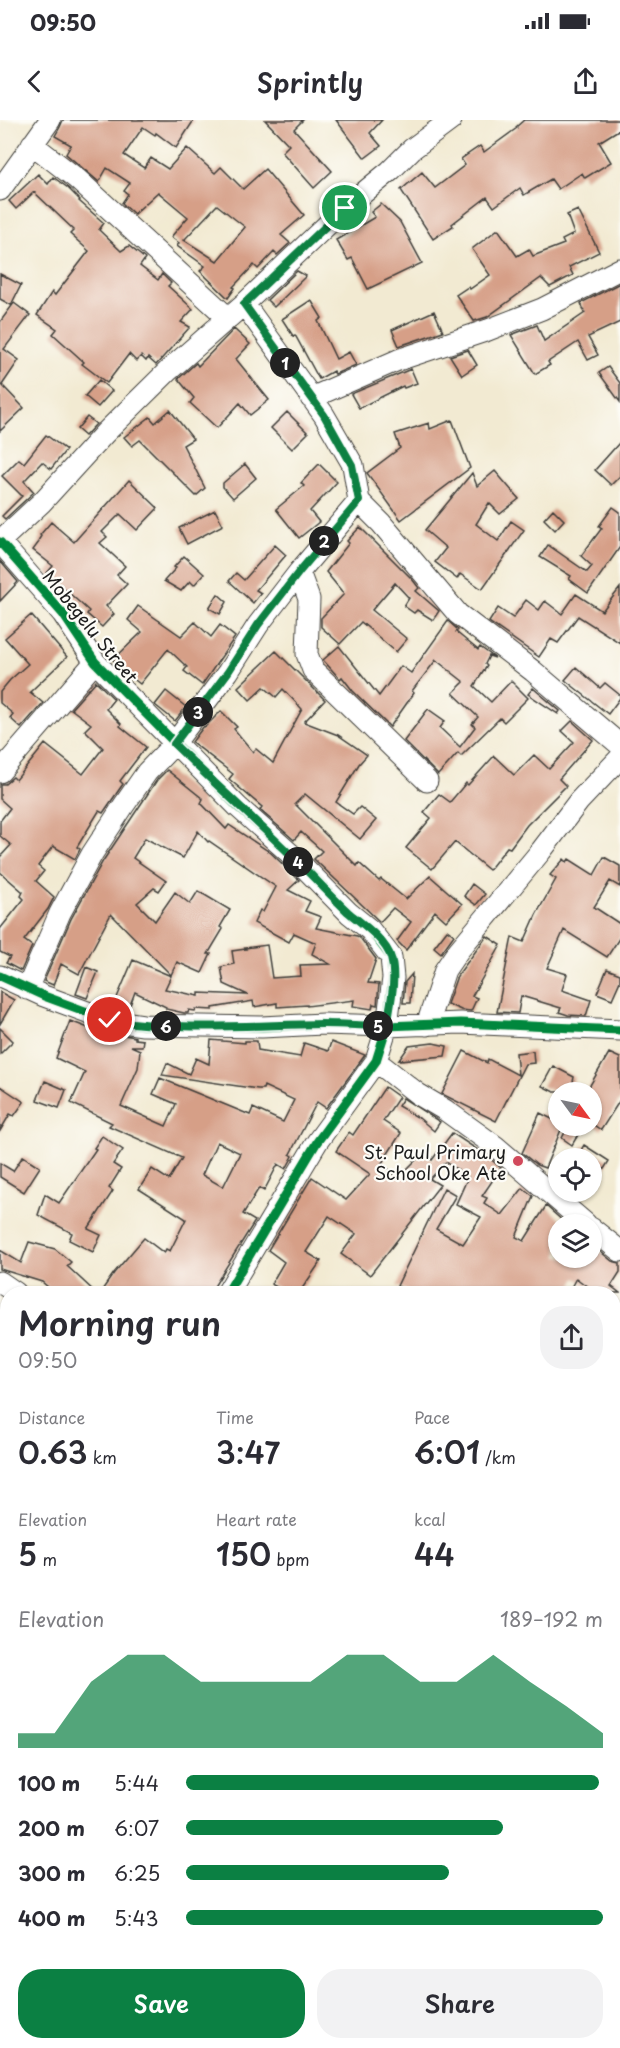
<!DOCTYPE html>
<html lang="en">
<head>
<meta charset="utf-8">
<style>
  body { margin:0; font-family:"Playpen Sans",sans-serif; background:#f2f2f3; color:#2b2b33; height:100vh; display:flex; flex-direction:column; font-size:22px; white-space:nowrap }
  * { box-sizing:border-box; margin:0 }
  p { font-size:20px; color:#7c7c81 }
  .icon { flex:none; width:33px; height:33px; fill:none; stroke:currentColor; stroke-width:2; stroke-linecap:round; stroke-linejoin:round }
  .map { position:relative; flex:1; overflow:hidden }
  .details { position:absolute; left:0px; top:1166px; width:621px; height:764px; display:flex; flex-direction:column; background:#fff; border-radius:24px 24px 0 0; box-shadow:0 2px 4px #0004 }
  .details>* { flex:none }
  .needle { width:39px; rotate:123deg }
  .buttons { position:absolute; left:548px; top:962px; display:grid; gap:12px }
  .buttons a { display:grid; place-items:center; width:54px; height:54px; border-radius:50%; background:#fff; box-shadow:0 2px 4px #0004; font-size:30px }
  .pin { position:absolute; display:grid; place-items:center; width:51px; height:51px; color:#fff; margin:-26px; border:3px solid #fff; border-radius:50%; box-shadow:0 2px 6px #0007 }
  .km { position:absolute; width:30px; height:30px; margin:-15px; border-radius:50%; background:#222; color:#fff; font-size:16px; line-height:30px; text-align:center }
  .round { display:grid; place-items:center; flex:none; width:63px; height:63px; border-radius:24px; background:#f2f2f3 }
  .headline { display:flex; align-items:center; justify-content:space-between; height:102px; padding:0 18px }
  h1 { font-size:33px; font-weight:600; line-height:45px }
  .figures { display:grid; grid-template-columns:repeat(3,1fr); gap:9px; height:102px; padding:6px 18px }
  .figures div { display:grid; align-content:center }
  .figures b { font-size:30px; font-weight:600 }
  .figures small { font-size:16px; font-weight:400 }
  .figures p { font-size:16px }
  .chart { height:168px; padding:12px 18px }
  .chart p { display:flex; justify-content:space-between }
  .chart svg { width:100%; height:108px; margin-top:6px; fill:#0b8043; opacity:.7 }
  .primary-button { display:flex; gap:12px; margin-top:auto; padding:12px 18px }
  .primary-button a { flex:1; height:69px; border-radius:24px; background:#0b8043; color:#fff; font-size:24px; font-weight:600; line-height:69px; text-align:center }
  .primary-button a+a { background:#f2f2f3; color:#2b2b33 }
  ul { padding:0 18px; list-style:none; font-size:20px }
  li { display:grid; grid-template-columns:96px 72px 1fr; align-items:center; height:45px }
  li i { height:15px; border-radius:8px; background:#0b8043 }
  .status { display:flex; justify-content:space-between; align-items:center; height:42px; padding:0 30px; background:#fff; direction:ltr }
  .status svg { height:16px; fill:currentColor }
  header { display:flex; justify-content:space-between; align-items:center; height:78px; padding:0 18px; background:#fff; font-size:27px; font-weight:600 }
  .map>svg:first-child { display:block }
  .building { fill:#d69f87; fill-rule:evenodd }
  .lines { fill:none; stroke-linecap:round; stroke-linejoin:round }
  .minor-casing { stroke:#3c3b37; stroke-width:23 }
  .minor { stroke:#fff; stroke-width:21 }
  .cycleway-casing { stroke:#fdfcf7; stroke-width:13 }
  .cycleway { stroke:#00873e; stroke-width:9 }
  .route-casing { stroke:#fff; stroke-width:12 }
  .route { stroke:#0b8043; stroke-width:8 }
  .poi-dot { fill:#d1495b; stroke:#fdfcf7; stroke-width:2 }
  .labels { text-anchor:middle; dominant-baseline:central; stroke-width:4.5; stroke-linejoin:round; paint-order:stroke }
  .street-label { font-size:18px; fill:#1c1c1c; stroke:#fdfcf7 }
  .poi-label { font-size:18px; fill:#1c1c1c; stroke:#fdfcf7; text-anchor:end }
</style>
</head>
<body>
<div class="status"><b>09:50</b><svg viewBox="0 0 49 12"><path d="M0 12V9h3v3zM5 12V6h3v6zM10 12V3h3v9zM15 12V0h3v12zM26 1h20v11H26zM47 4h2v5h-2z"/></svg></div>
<header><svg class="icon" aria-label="back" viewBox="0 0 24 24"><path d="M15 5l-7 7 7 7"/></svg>Sprintly<svg class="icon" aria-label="share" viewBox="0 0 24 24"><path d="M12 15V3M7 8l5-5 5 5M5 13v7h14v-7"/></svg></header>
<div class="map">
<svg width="620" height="1928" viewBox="0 0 620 1928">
  <rect width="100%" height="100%" fill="#fdfcf7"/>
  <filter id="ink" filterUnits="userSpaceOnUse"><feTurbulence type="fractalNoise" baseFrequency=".0167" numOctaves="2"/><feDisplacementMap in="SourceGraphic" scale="12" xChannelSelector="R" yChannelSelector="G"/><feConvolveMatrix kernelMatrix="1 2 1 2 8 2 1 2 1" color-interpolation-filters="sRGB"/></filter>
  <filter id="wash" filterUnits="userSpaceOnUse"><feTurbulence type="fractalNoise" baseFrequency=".008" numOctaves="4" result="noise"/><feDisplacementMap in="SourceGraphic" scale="24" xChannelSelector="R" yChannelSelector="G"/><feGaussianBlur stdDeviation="1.35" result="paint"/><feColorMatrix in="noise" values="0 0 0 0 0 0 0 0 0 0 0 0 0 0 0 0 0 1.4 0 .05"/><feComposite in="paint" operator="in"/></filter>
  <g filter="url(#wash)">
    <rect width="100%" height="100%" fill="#f2ead2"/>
    <g id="blocks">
      <path class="building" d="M63 0H194L176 28 156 13 155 15 143 7 124 35 144 48 151 38 168 49 187 28 215 53 221 47 243 69 265 49 304 95 281 115 290 123 277 135 274 132 258 149 254 145 233 167 235 168 228 178 200 151 205 146 177 126 179 123 171 117 188 97 158 72 134 94 122 83 128 74 124 71 130 63 107 48 99 62 66 34 71 25 55 16 60 7ZM217 85 245 107 217 141 184 120Z
        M265 0H303L294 9 332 51 314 68 282 32 289 25Z
        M336 0H382L370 13 381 26 365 38Z
        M524 0H620V9L599 22 611 42 585 58 582 53 558 69 551 59 524 75 520 68 494 87 487 77 452 104 453 106 433 119 401 70 422 52 435 68 465 45 461 39 480 26 484 32 517 8 516 7Z
        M38 54 48 64 53 57 68 68 80 80 79 81 104 103 99 110 121 131 129 126 144 138 145 139 140 146 158 160 162 154 171 163 168 166 193 189 181 202 190 207 156 245 148 238 146 241 141 236 136 241 129 234 107 263 82 244 84 242 53 214 57 209 37 195 52 172 55 175 89 131 70 114 74 110 34 72 16 89 9 81Z
        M381 84 400 102 422 143 368 169 352 138 348 140 336 120 375 97 371 92Z
        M578 90 599 132 569 147 573 155 550 167 541 158 487 197 474 201 456 175 468 167 470 169 490 155 472 129 498 109 517 136 529 129 533 136 564 124 562 120 574 114 567 95Z
        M297 151 306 156 274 187 267 180Z
        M0 154 21 165 11 185 0 179Z
        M620 163V202L588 217 598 235 588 240 578 222 548 242 550 245 535 254 511 215 537 205 544 221 585 193 581 183Z
        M311 180 322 198 318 201 336 239 349 232 356 245 335 254 333 251 319 259 295 215 293 216 282 199Z
        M14 183 30 195 4 229 19 240 2 265 24 288 0 311V202Z
        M434 191 443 211 399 226 392 210Z
        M234 209 250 224 236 239 269 280 250 295 240 283 217 308 190 283 194 278 178 259 196 243 198 246Z
        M468 230 477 245 462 255 450 236Z
        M608 247 620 263V282L599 253Z
        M411 249 417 263 404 268 403 266 359 288 351 274Z
        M99 260 112 271 98 287 85 276Z
        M170 290 193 319 183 325 205 368 196 376 140 320 132 326 124 317 150 297 155 303Z
        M287 292 308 313 292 329 271 308Z
        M87 297 96 304 85 316 77 309Z
        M452 300 470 348 401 400 367 353 400 328 395 314 429 303 430 309Z
        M46 315 66 330 51 349 42 342 24 361 34 372 5 399 2 396 22 376 2 356 19 339 24 343Z
        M620 322V356L611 365 595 350Z
        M245 344 256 358 233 378 223 367V363Z
        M319 344 337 362 310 391 319 402 299 418 276 389 304 366 301 363Z
        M495 351 519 379 500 394 489 383 476 404 498 421 511 401 524 410 482 469 460 454 457 459 435 442 446 428 425 410 472 353 477 366Z
        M129 360 158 388 137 410 120 394 102 412 107 417 100 423 125 446 117 455 127 464 106 486 114 494 102 507 87 494 89 491 47 453 53 446 33 430 39 422 38 421 41 416 40 415 51 402 74 422Z
        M613 387 620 392V427L588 473 569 459 571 456 540 437 548 425 587 452 592 446 581 436 602 408 599 406Z
        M553 389 564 400 555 410 544 399Z
        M215 390 223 405 187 424 179 408Z
        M360 407 412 459 419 468 416 471 439 491 433 500 417 490 414 493 404 486 409 478 395 463 372 490 407 519 396 532 361 502 340 524 321 507V498L344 474 326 452 349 423 347 421Z
        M275 425 286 435 256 470 261 473 253 483 229 461 236 453 244 460Z
        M184 436 204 454 194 465 190 461 181 471 164 461 176 448 174 447Z
        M0 441 18 462 0 481Z
        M620 468V523L578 496 558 523 551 519 539 537 489 502 498 488 513 498 526 480 539 490 545 481 562 494 576 474 602 491Z
        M218 474 227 482 220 494 209 488Z
        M138 486 181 516 195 502 211 517 220 505 235 517 202 565 184 551 187 547 168 529 140 564 122 550 113 540 142 512 128 500Z
        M31 495 67 537 30 572 43 583 21 608 10 598 13 594 0 583V572L10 560 28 544 5 518Z
        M448 501 458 510 456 512 478 530 480 527 495 538 489 536 485 544 487 546 474 566 491 582 511 561 528 578 504 602 500 598 461 636 458 633 438 655 404 621 428 589 445 601 440 608 460 627 475 607 472 604 478 597 453 573 464 562 436 540 412 571 414 573 390 607 353 571 342 557 340 559 323 540 339 526 379 576 401 546 411 553Z
        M276 531 325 580 304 602 338 615 367 635 359 644 336 682 353 694 360 687 376 700 360 719 305 674 295 684 357 746 359 743 379 761 381 759 406 779 430 756 462 784 446 801 435 791 406 830 397 821 411 802 393 788 380 802 314 739 322 731 301 712 294 720 260 690 262 687 229 659 233 654 192 622 204 606 205 607 221 591 237 607 234 609 253 632 256 629 273 643 302 589 283 569 276 577 264 567 250 580 238 567Z
        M576 547 600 568 605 563 620 575V578L608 594 565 560Z
        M96 561 114 579 106 589 121 604 120 606 146 627 120 661 123 664 103 693 99 691 77 727 80 729 75 739 53 726 38 746 44 751 36 761 54 777 48 789 24 820 32 826 21 851 6 843 10 837 0 832V809L24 779 21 776 23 772 0 752V737L11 725 0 716V701L10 688 0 679V664H5L13 657 16 660 45 624 83 654 103 628 85 610 91 604 71 589Z
        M533 568 560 591 558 594 528 574Z
        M166 571 186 587 175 601 155 585Z
        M572 601 593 620 559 659 566 666 527 705 510 728 507 727 489 750 455 722 432 749 406 728 431 698 424 692 439 674 450 682 466 663 468 665 494 636 514 655 534 635 549 649 574 622 562 611Z
        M167 650 203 679 201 683 226 709 229 705 271 733 299 760 288 770 310 781 305 791 321 797 316 808 357 816 361 819 376 839 368 863 379 864 377 885 373 884 372 889 353 886 354 880 307 886V885L277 887V883L254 887 253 881 213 888V890L196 889 195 891 189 890 188 893H184L166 889V887L135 872 130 885 116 880 133 840 171 856 165 869 199 876V873L248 875 224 864 221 847 234 844 232 831 246 829 245 828 267 825 272 858 301 856 300 845 330 844 312 834 316 823 294 813 289 822 254 803 260 790 263 792 276 767 209 721 208 722 198 711 183 738 145 718 133 738 166 761 159 771 154 768 137 783 155 801 175 772 190 784 198 771 230 790 220 807 223 809 208 834H211L202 853 177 842 171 855 111 794 79 854 61 844 53 865 44 861 71 799 103 741 157 660Z
        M604 737 620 746V767L610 761 594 787 620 804V817L607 837 564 810 547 848 567 854 562 870 591 880 586 896 568 895 559 892 561 888 521 876 518 893 497 892 512 817 524 822 536 795 556 759 550 755 564 739 567 742 569 739 594 755Z
        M472 764 485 774 476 785 464 776Z
        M447 810 454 815 441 833 434 827Z
        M487 816 501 825 472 876 477 878 471 891 461 890 447 884 457 856Z
        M86 847 98 852 87 878 76 874Z
        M607 849 620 854V861L612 879 597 873Z
        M412 854 410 883H403L405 862Z
        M0 872 14 880 0 904Z
        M70 901 91 909 135 917V919L143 920 142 926H131L140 930 138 948 121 986 166 1006 176 984 153 974 160 958 250 995 253 988 283 1002 294 980 264 966 263 969H258L162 955 167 943 189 954 196 938 209 944 211 920 245 923V921H257L258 930 300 937 304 923 328 931 331 922 365 935 326 988 317 982 290 1034 293 1036 286 1049 278 1044 264 1071 259 1068 243 1094 255 1101 210 1173H100L114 1153 144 1118 164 1133 166 1129 170 1131 186 1099 139 1069 152 1049 169 1060 182 1038 109 1006 112 1003 71 983 85 952 56 938ZM217 1022 240 1033 223 1067 202 1055Z
        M0 908 13 921 0 934Z
        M433 923 447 926 445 936 399 940 409 926Z
        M464 931 487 943 488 939 518 955 516 933 533 931 534 943 525 944 496 1001 442 974Z
        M609 933 620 938V980L601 1010 591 1003V992L597 983 591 980V972H586Z
        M553 946 574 957 571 972H554L542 966Z
        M45 961 66 970 59 988 37 980Z
        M0 966 24 982 14 996 10 994 0 1011Z
        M385 967 399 977 383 1001 401 1013 382 1043 398 1058 424 1032 432 1040 452 1013 487 1036 501 1048 482 1076 487 1078 484 1083 502 1095 523 1068 533 1076 516 1117 524 1121 546 1086 566 1104H558V1137H591V1124L612 1141 620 1143V1152L611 1166 620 1173H596L576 1158 568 1173H412L397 1166 444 1068 456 1075 436 1109 463 1124 481 1097 456 1084 468 1057 446 1042 430 1059 440 1065 370 1155 341 1134 356 1114 329 1096 306 1132 321 1141 299 1173H288L271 1164 284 1142 268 1130 312 1057 346 1080 370 1054 336 1031 349 1012 353 1015Z
        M403 978 440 1002 434 1011 419 998 398 986Z
        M540 993 558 1002V1005H563L545 1048 537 1045 522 1033Z
        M569 1005H584L572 1025 562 1018Z
        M102 1016 123 1030 113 1044 121 1049 109 1068 113 1071 88 1109 101 1115 93 1132 69 1120 72 1113 38 1095 45 1074 59 1083 96 1029 94 1028Z
        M584 1025 609 1041 591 1070V1038H576Z
        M23 1036 40 1047 24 1072 0 1057V1043L13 1051Z
        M29 1122 55 1129 71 1142 67 1146 96 1173H55L42 1162 0 1149V1130L21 1143Z"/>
    </g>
  </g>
  <g filter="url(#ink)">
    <use href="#blocks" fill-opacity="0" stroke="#3c3b37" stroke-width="1.5"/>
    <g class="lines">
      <g class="minor-casing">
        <path id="minor" d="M32 24 77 59 227 197
          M0 70 50 0
          M244 184 324 295 353 345 359 381 381 403 458 494 533 551 620 625
          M311 278 398 240 488 210 542 189 620 149
          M0 421 42 382 105 313 169 250 244 184 345 88 390 51 412 29 451 0
          M0 422 63 494 95 542 238 687 294 737 349 793 370 810 391 837 393 858 387 906 376 941 317 1022 227 1173
          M299 452 309 479 307 534 313 550 427 661
          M0 652 95 542
          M0 856 44 876 109 900 143 905 262 907 323 904 387 906 460 903 620 910
          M27 869 60 793 92 734 124 685 147 652 174 624 228 552 258 505 299 452 359 381
          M427 905 445 850 458 831 541 731 579 681 620 638
          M376 941 418 974 445 990 495 1026 586 1104
          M591 1108 620 1131
          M0 1162 16 1173
          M614 1307 620 1315
          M0 1450 8 1443
          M0 1543 8 1551
          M614 1578 620 1583
          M614 1633 620 1627
          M614 1821 620 1825
          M0 1886 8 1897
          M25 1922 29 1928
          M341 1922 348 1928
          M165 1928 173 1922
          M321 1928 326 1922"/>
      </g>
      <use href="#minor" class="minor"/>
      <g class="cycleway-casing">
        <path id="cycleway" d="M0 422 63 494 95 542 238 687 294 737 349 793 370 810 391 837 393 858 387 906 376 941 317 1022 227 1173
          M0 856 44 876 109 900 143 905 262 907 323 904 387 906 460 903 620 910"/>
      </g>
      <use href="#cycleway" class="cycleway"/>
    </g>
  </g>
  <g class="lines" filter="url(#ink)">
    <g class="route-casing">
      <path id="route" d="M110 900C180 911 251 905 322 904 344 904 365 906 387 906 390 885 397 859 391 838 386 820 362 804 348 792 329 774 312 755 293 737 254 699 213 662 174 624L228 552 258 505 299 452 359 381 352 345 324 295 244 184 345 88"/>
    </g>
    <use href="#route" class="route"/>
  </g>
  <circle class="poi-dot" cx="518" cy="1041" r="6"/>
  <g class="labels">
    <g class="street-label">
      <text transform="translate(91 506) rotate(51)">Mobegelu Street</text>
    </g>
    <g class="poi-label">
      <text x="506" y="1031">St. Paul Primary<tspan x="506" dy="21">School Oke Ate</tspan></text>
    </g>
  </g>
</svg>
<div class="buttons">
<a><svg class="needle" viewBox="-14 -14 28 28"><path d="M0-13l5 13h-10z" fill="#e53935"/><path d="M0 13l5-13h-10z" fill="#7c7c81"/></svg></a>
<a><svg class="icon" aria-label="locate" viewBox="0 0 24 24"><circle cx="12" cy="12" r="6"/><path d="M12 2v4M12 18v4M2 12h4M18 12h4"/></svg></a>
<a><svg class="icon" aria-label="layers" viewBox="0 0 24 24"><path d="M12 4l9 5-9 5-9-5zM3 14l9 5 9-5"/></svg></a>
</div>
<div class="pin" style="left:345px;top:88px;background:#1e9e55"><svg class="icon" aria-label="arrive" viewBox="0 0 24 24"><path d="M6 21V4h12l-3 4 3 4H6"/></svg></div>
<div class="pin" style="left:110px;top:900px;background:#d93025"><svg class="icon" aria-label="check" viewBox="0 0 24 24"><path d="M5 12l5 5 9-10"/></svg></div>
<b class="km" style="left:285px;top:243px">1</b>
<b class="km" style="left:324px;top:421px">2</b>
<b class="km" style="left:198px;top:592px">3</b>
<b class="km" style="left:298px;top:742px">4</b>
<b class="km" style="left:378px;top:906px">5</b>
<b class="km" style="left:166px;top:906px">6</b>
<section class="details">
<div class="headline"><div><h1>Morning run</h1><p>09:50</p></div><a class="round"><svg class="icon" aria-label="share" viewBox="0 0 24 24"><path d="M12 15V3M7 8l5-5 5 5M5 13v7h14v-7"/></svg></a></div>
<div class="figures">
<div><p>Distance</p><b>0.63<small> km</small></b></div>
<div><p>Time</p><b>3:47</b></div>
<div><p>Pace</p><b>6:01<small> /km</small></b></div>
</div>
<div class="figures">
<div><p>Elevation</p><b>5<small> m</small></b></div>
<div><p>Heart rate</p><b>150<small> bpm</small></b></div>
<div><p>kcal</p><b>44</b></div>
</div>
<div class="chart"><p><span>Elevation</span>189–192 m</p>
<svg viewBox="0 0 160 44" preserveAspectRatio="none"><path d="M0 44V38L10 38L20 17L30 6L40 6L50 17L60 17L70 17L80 17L90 6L100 6L110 17L120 17L130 6L140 17L150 27L160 38V44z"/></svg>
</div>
<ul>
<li><b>100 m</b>5:44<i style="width:99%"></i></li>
<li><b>200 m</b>6:07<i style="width:76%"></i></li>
<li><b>300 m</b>6:25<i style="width:63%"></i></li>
<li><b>400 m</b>5:43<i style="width:100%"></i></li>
</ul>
<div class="primary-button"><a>Save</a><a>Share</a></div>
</section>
</div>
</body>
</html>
